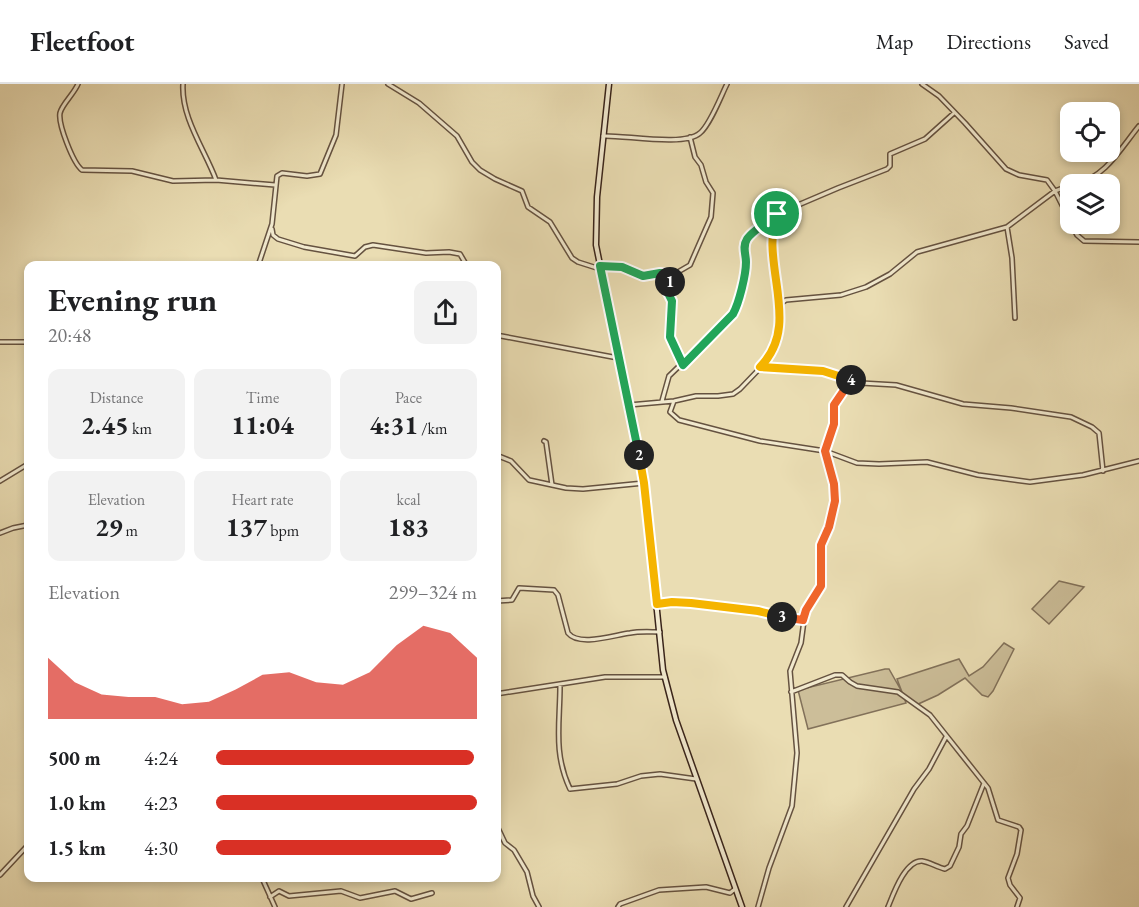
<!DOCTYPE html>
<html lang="en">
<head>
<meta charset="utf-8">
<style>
  body { margin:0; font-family:"EB Garamond",serif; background:#f2f2f2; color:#202124; height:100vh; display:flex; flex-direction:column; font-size:22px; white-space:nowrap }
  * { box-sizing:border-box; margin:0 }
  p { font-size:20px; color:#757577 }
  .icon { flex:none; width:33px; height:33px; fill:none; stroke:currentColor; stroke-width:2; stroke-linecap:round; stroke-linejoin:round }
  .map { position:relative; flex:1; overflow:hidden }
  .sheet { position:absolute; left:24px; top:177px; width:477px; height:621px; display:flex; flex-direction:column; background:#fff; border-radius:12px; box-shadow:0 3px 9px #0003 }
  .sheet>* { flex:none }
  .fabs { position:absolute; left:1060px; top:18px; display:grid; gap:12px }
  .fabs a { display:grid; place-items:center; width:60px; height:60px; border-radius:12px; background:#fff; box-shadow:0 3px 9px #0003; font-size:30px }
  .pin { position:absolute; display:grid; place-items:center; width:51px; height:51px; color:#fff; margin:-26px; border:3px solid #fff; border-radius:50%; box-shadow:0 2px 6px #0007 }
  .km { position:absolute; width:30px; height:30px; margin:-15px; border-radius:50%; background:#222; color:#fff; font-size:16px; line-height:30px; text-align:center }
  .round { display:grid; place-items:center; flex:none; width:63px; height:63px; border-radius:12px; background:#f2f2f2 }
  .overview { display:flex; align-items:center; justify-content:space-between; height:102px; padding:0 24px }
  h1 { font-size:33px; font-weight:700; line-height:45px }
  .metrics { display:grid; grid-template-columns:repeat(3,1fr); gap:9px; height:102px; padding:6px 24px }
  .metrics div { display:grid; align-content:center; border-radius:12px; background:#f2f2f2; text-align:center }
  .metrics b { font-size:26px; font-weight:700 }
  .metrics small { font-size:16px; font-weight:400 }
  .metrics p { font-size:16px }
  .chart { height:168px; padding:12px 24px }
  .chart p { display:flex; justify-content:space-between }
  .chart svg { width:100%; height:108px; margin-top:6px; fill:#d93025; opacity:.7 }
  ul { padding:0 24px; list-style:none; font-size:20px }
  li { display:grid; grid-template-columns:96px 72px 1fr; align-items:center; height:45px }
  li i { height:15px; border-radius:8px; background:#d93025 }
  header { display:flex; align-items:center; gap:36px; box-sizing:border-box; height:84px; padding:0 30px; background:#fff; border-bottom:2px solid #e0e0e0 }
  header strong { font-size:28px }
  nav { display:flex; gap:33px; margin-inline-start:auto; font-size:21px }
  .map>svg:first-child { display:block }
  .green { fill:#ccbe99; stroke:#82715a; stroke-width:1.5 }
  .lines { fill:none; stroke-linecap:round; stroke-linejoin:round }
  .street-casing { stroke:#655240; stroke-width:6 }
  .secondary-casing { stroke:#39241a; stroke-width:7 }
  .street { stroke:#f1e9ce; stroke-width:3 }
  .secondary { stroke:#f1e9ce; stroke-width:4 }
  .split-1-casing { stroke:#fff; stroke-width:12 }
  .split-2-casing { stroke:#fff; stroke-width:12 }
  .split-3-casing { stroke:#fff; stroke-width:12 }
  .split-4-casing { stroke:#fff; stroke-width:12 }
  .split-5-casing { stroke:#fff; stroke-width:12 }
  .split-1 { stroke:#22a559; stroke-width:8 }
  .split-2 { stroke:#22a559; stroke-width:8 }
  .split-3 { stroke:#f5b400; stroke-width:8 }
  .split-4 { stroke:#f0652b; stroke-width:8 }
  .split-5 { stroke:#f5b400; stroke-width:8 }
</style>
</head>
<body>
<header>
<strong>Fleetfoot</strong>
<nav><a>Map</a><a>Directions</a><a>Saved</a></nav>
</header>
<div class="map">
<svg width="1139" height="823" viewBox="0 0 1139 823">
  <rect width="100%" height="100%" fill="#eaddb3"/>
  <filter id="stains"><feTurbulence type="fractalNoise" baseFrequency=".00333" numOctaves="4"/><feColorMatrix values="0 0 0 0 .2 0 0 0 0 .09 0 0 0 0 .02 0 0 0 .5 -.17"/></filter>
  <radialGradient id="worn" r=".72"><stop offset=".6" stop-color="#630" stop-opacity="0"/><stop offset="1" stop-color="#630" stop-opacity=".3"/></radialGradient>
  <path class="green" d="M1059 497 1084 503 1049 540 1032 525Z
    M1004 559 1014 565 993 607 988 613 982 611 965 594 938 611 916 621 903 610 906 619 808 645 798 606 885 585H889L902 608 897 595 959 575 969 592 983 583Z"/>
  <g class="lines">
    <g class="street-casing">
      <path id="street" d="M78 0C74 10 62 20 60 29 58 40 73 79 82 86L132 87 173 97 216 96 275 101
        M183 0C181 34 205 66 216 96
        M388 0 419 19 457 52 472 78 480 86 495 95 522 107 528 123 550 138 572 174 578 178 600 185
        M922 0 939 12 965 39 1006 85 1019 91 1047 96 1055 107 1071 139
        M603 52C625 51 684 63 700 49 710 41 721 12 727 0
        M1075 100C1105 94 1121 64 1139 42
        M1071 140 1077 151 1084 157 1139 158
        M1007 143 1012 174 1015 234
        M272 145 273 151 278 155 304 163 355 172 365 163 373 161 426 169 449 168 460 170 467 182
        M258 182 272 140 277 92 282 89 307 92 320 90 336 51 342 0
        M600 182 625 183 643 192 661 190 671 192 690 181 711 133 713 109 706 98 701 81 695 73 690 53
        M674 191 666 205 672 220 669 251 683 281
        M780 220 786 216 841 211 866 203 890 190 917 168 1007 143 1055 107 1071 101
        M496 251 618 274
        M0 258H28
        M760 283 823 287 861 299 896 301 963 320 1011 324 1071 333 1092 343 1099 349 1103 387
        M662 317 669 292 733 230C741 217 745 194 746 179 746 171 742 164 746 156 752 147 767 139 776 132
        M674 317 670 328 679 336 760 357 825 367 857 379 879 380 927 378 978 391 1030 398 1083 391 1139 377
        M629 321 674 317 696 312H718L733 310 740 305 765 279 775 257 781 231 772 153 777 130 838 104 887 85 890 82V70L925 55 954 29
        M544 357 546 358 552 401
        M496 371 511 377 529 396 566 404 583 405 644 399
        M0 397 28 380
        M0 449 13 444 28 441
        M496 517 512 516 519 504 554 506 558 511 568 549C579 563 614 551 630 549 640 547 650 548 660 548
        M657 520 672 518 709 521 758 527 803 536
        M560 602C560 639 553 669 570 705L617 700 641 692 660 690 696 695
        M791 608 835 591H842L850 598 857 602 898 608 930 631 988 704 998 736 1019 743 1021 746 1017 770 1008 794 1010 801 1020 814 1017 823
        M496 610 605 593H665
        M496 740 505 759 514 766 527 788 533 812 539 823
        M0 791 28 761
        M262 794 275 823
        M270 813 279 807 289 812 341 807 360 814 395 807 411 815 432 809
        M618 823 620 820 659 806 706 803 730 809 735 805
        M758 823 769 784 792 722 797 669 790 587 801 559 805 529 818 510 822 498 821 461 829 443 836 410 825 367 834 340 835 321 851 296
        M846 823 914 705 929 685 946 653
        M888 823C893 811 905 776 922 777 929 778 937 783 945 785L950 782 959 763 961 750 967 742 984 699"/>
    </g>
    <g class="secondary-casing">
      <path id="secondary" d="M609 0 597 113 596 161 644 399 663 586 676 636 742 823"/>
    </g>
    <use href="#street" class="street"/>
    <use href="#secondary" class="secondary"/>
  </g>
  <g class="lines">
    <g class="split-1-casing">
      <path id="split-1" d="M670 198 666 205 672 217 670 253 683 281 733 230C739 219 746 191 746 178 746 170 742 163 747 155 752 147 769 137 777 130"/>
    </g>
    <g class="split-2-casing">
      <path id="split-2" d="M639 371 600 182 622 183 643 192 660 189 674 191 670 198"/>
    </g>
    <g class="split-3-casing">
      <path id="split-3" d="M639 371 644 399 657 520 672 518 691 519 758 527 782 533"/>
    </g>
    <g class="split-4-casing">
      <path id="split-4" d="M782 533 803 536 806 526 821 502V461L829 443 835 417 834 400 825 367 834 340V321L851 296"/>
    </g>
    <g class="split-5-casing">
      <path id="split-5" d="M777 130C759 180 803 240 760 283L823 287 851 296"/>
    </g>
    <use href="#split-1" class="split-1"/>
    <use href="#split-2" class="split-2"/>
    <use href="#split-3" class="split-3"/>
    <use href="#split-4" class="split-4"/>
    <use href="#split-5" class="split-5"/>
  </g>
  <rect width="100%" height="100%" filter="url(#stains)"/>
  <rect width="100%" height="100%" fill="url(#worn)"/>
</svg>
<div class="fabs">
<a><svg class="icon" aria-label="locate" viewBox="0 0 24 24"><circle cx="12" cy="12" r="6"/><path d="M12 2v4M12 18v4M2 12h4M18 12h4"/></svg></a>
<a><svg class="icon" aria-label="layers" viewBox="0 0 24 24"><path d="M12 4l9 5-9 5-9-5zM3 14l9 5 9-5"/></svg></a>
</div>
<div class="pin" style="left:777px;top:130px;background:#1e9e55"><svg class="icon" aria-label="arrive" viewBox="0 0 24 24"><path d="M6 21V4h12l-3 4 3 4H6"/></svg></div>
<b class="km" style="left:670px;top:198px">1</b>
<b class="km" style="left:639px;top:371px">2</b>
<b class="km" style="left:782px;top:533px">3</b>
<b class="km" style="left:851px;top:296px">4</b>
<section class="sheet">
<div class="overview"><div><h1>Evening run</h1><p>20:48</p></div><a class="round"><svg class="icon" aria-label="share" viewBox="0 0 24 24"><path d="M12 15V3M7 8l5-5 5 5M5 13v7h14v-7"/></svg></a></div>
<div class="metrics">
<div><p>Distance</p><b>2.45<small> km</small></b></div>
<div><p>Time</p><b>11:04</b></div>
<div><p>Pace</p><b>4:31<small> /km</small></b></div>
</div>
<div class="metrics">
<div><p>Elevation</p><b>29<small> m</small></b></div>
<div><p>Heart rate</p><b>137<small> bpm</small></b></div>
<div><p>kcal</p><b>183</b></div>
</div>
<div class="chart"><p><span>Elevation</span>299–324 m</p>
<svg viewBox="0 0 160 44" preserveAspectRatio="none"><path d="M0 44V19L10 29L20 34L30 35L40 35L50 38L60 37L70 32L80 26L90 25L100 29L110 30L120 25L130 14L140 6L150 9L160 19V44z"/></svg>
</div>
<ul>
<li><b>500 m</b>4:24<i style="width:99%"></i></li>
<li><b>1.0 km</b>4:23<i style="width:100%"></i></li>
<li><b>1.5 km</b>4:30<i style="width:90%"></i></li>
</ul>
</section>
</div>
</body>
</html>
